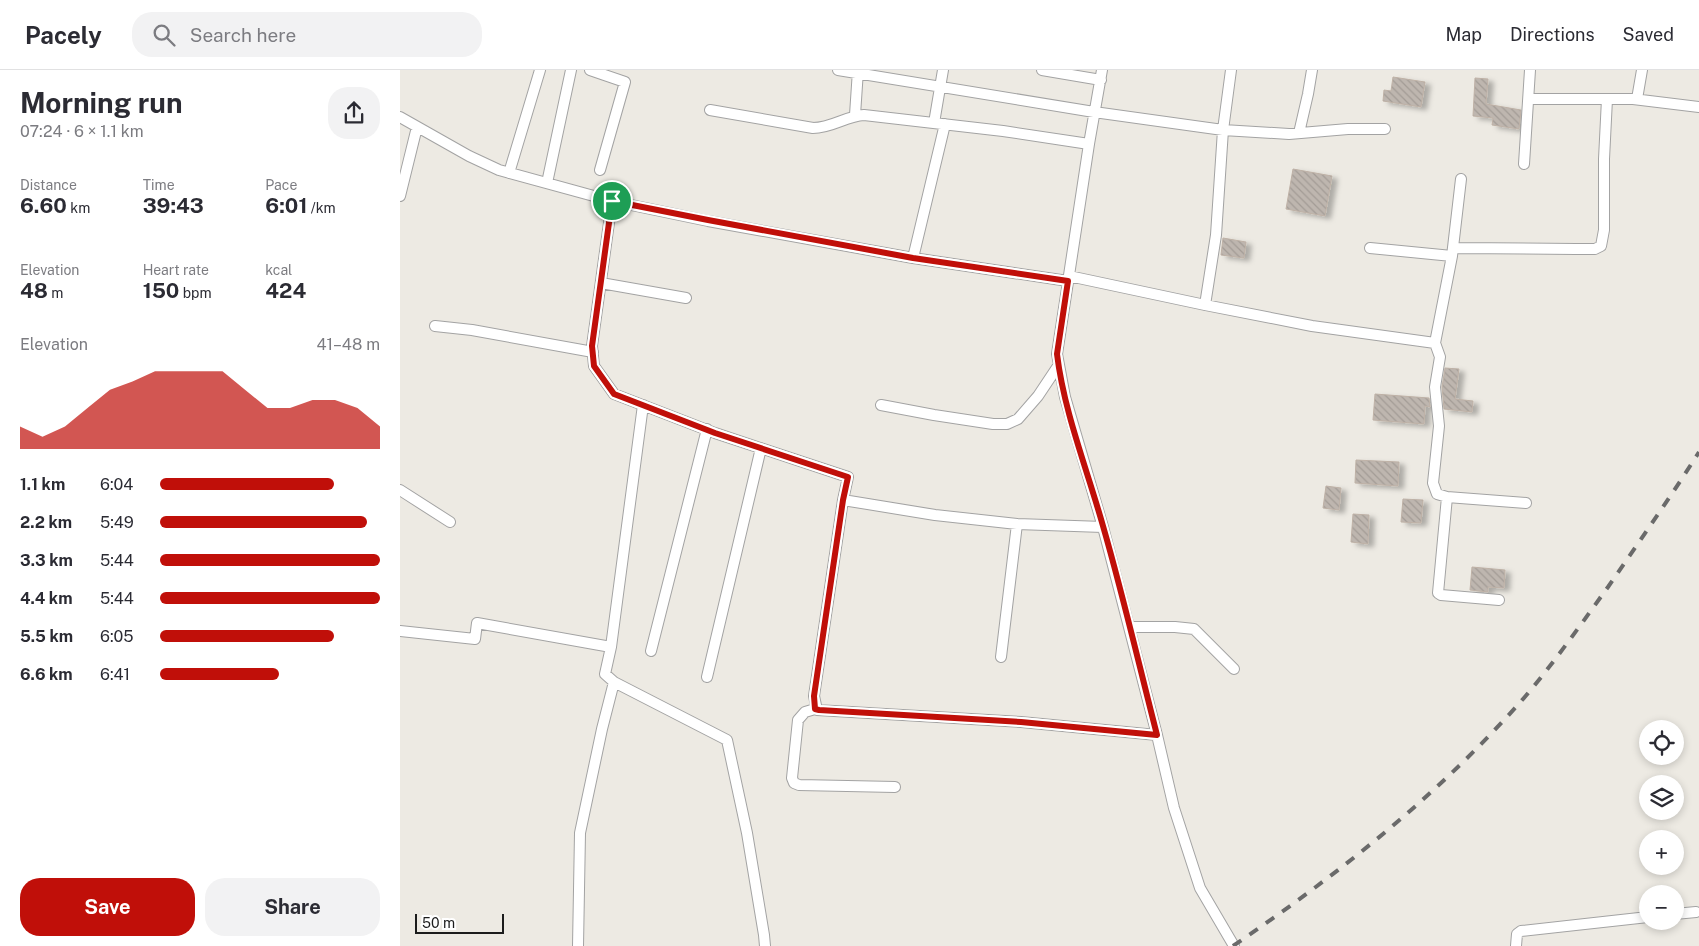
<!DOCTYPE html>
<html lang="en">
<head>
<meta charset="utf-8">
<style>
  body { margin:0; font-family:"Public Sans",sans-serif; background:#f2f2f3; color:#2b2b33; height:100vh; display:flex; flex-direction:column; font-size:19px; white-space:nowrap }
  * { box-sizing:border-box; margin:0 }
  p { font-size:16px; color:#7c7c81 }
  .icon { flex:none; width:28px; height:28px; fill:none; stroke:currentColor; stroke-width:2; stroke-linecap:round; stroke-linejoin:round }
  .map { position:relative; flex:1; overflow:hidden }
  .details { display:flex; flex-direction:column; background:#fff; width:400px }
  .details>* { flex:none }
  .fabs { position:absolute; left:1239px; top:650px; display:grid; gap:10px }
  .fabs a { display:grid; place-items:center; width:45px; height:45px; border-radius:50%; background:#fff; box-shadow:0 2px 8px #0003; font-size:25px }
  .scale { position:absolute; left:15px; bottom:12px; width:89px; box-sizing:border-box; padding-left:5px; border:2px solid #1c1c1c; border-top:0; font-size:14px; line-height:18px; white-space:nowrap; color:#1c1c1c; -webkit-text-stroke:4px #fff; paint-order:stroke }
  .pin { position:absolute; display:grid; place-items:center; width:42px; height:42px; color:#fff; margin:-21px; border:2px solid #fff; border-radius:50%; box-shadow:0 1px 5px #0007 }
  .round { display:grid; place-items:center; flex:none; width:52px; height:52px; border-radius:20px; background:#f2f2f3 }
  .headline { display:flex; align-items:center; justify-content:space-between; height:85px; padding:0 20px }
  h1 { font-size:28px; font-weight:700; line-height:38px }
  .figures { display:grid; grid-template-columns:repeat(3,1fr); gap:8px; height:85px; padding:5px 20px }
  .figures div { display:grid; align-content:center }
  .figures b { font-size:21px; font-weight:700 }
  .figures small { font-size:14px; font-weight:400 }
  .figures p { font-size:14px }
  .chart { height:140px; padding:10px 20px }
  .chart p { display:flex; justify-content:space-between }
  .chart svg { width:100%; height:90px; margin-top:5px; fill:#c00f09; opacity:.7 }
  .action { display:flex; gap:10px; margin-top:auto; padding:10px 20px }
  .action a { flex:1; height:58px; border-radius:20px; background:#c00f09; color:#fff; font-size:20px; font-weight:700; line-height:58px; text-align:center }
  .action a+a { background:#f2f2f3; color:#2b2b33 }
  ul { padding:0 20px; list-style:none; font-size:16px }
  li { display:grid; grid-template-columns:80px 60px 1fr; align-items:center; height:38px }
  li i { height:12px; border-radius:6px; background:#c00f09 }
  header { display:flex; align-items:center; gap:30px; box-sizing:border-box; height:70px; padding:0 25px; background:#fff; border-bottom:1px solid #e1e1e2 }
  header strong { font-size:24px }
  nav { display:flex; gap:28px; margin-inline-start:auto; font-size:18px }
  .search { width:350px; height:45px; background:#f2f2f3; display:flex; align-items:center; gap:12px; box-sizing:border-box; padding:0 18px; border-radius:20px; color:#7c7c81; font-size:19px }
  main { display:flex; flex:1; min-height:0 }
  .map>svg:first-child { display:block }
  .building { fill:url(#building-back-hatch); stroke:#beb1a6; filter:url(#shadow) }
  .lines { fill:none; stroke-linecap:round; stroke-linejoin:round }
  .street-casing { stroke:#a3a3a3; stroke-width:12 }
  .street { stroke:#fff; stroke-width:10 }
  .rail { stroke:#6a6a6a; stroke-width:4; stroke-dasharray:10 10; stroke-linecap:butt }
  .route-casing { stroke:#fff; stroke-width:10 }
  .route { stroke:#c00f09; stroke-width:6 }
</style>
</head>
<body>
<header>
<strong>Pacely</strong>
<div class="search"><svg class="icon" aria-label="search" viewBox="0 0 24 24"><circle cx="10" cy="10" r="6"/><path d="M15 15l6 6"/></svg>Search here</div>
<nav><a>Map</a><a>Directions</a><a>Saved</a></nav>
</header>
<main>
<section class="details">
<div class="headline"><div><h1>Morning run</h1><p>07:24 · 6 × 1.1 km</p></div><a class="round"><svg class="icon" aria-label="share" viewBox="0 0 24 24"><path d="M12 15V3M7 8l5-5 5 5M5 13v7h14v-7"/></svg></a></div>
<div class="figures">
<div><p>Distance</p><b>6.60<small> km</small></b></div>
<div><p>Time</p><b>39:43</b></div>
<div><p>Pace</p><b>6:01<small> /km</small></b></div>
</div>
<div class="figures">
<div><p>Elevation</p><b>48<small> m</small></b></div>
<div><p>Heart rate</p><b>150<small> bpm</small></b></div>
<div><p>kcal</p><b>424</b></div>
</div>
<div class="chart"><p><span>Elevation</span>41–48 m</p>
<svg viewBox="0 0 160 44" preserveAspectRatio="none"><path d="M0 44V33L10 38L20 33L30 24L40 15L50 11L60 6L70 6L80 6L90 6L100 15L110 24L120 24L130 20L140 20L150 24L160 33V44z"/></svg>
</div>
<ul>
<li><b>1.1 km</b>6:04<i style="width:79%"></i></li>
<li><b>2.2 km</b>5:49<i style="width:94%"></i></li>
<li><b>3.3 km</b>5:44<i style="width:100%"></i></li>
<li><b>4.4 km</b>5:44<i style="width:100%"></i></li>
<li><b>5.5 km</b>6:05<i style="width:79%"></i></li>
<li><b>6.6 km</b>6:41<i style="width:54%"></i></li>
</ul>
<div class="action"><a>Save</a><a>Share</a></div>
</section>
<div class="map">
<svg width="1299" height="876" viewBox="0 0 1299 876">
  <defs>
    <pattern id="building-back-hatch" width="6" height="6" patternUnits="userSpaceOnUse" patternTransform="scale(1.25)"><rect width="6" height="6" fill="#beb6af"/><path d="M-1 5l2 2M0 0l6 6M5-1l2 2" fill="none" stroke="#a39c96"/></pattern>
    <filter id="shadow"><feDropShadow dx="5.5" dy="3" stdDeviation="2.5" flood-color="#0004"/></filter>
  </defs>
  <rect width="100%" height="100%" fill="#edeae3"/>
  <path class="building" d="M993 7 1025 12 1021 37 983 31 984 20 991 21Z
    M1075 8 1088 9 1086 34 1121 40 1119 59 1092 55 1093 48 1073 46Z
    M893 99 932 106 925 146 886 139Z
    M823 168 846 172 844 188 821 185Z
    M1045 298 1059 299 1055 329 1073 331 1072 342 1044 339 1042 317Z
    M975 324 1029 328 1030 337 1025 336 1024 354 973 350Z
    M956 390 999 392 998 416 955 413Z
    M926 416 941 418 939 440 923 438Z
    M1003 429 1023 430 1021 453 1001 452Z
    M953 444 969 445 968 474 951 472Z
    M1072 497 1105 500 1104 518 1088 517V522L1070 520Z"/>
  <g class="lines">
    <g class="street-casing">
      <path id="street" d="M190 0 225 12 200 100
        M438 0 694 42 823 60 889 64 948 59H985
        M642 0 701 10
        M702 0 689 74 657 284 665 327 703 457 757 665 774 738 800 818 834 876
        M1129 29H1233L1299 37
        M1237 29 1242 0
        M310 40 413 58C432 58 446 46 464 45L603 61 689 74
        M455 45 458 0
        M0 47 69 86 99 100 212 131 308 151 513 188 668 211
        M534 53 543 0
        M899 63 908 24 912 0
        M1124 94 1130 0
        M109 103 140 0
        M147 113 171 0
        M0 126 17 57
        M212 131 192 276 194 296 214 324 315 363 448 407 443 430 535 445 617 454 703 457
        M970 178 1052 186
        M1054 178 1176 179H1195L1201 176 1204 160V89L1207 29
        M513 188 545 54
        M669 206 805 235 912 256 1035 273 1052 186 1061 109
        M201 213 286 228
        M805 235 816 165 823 60 831 0
        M35 256 72 260 193 282
        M1035 273 1040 287 1035 317 1039 356 1033 413 1037 424 1047 427 1126 433
        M481 335 534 345 593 354H607L618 349 638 326 658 296
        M0 420 50 452
        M1047 427 1038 523 1041 525 1099 530
        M443 430 414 626 417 640 621 652 757 665
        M729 557H775L794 559 834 599
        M0 561 75 569 77 553 211 577
        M251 581 307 359
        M601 587 617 454
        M307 607 361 378
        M214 612 327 670 347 763 364 865 365 876
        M415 639 405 642 398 650 392 708 394 713 399 715 495 717
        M1275 844 1296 842
        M178 876 180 763 202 659 214 612 205 604 211 577 243 335
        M1116 876 1117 864 1121 861 1248 847"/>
    </g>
    <use href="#street" class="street"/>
    <path class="rail" d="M833 876C936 806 1033 729 1116 637 1149 600 1179 557 1208 517 1239 472 1270 428 1299 382"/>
  </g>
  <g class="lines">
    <g class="route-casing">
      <path id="route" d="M212 131 308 150 513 188 668 211 657 284C664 342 687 399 703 456 723 525 739 595 757 665L621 652 419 640 415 639 414 626 443 430 448 407 315 363 214 324 194 296 192 276Z"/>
    </g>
    <use href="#route" class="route"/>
  </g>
</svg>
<div class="fabs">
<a><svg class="icon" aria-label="locate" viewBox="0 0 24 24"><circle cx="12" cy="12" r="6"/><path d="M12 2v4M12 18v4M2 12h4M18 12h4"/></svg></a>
<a><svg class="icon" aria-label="layers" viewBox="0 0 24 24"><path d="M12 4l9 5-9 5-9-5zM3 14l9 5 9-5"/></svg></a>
<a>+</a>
<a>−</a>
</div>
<div class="scale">50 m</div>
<div class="pin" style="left:212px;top:131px;background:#1e9e55"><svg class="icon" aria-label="arrive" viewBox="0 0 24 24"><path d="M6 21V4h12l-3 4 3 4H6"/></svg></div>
</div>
</main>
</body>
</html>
